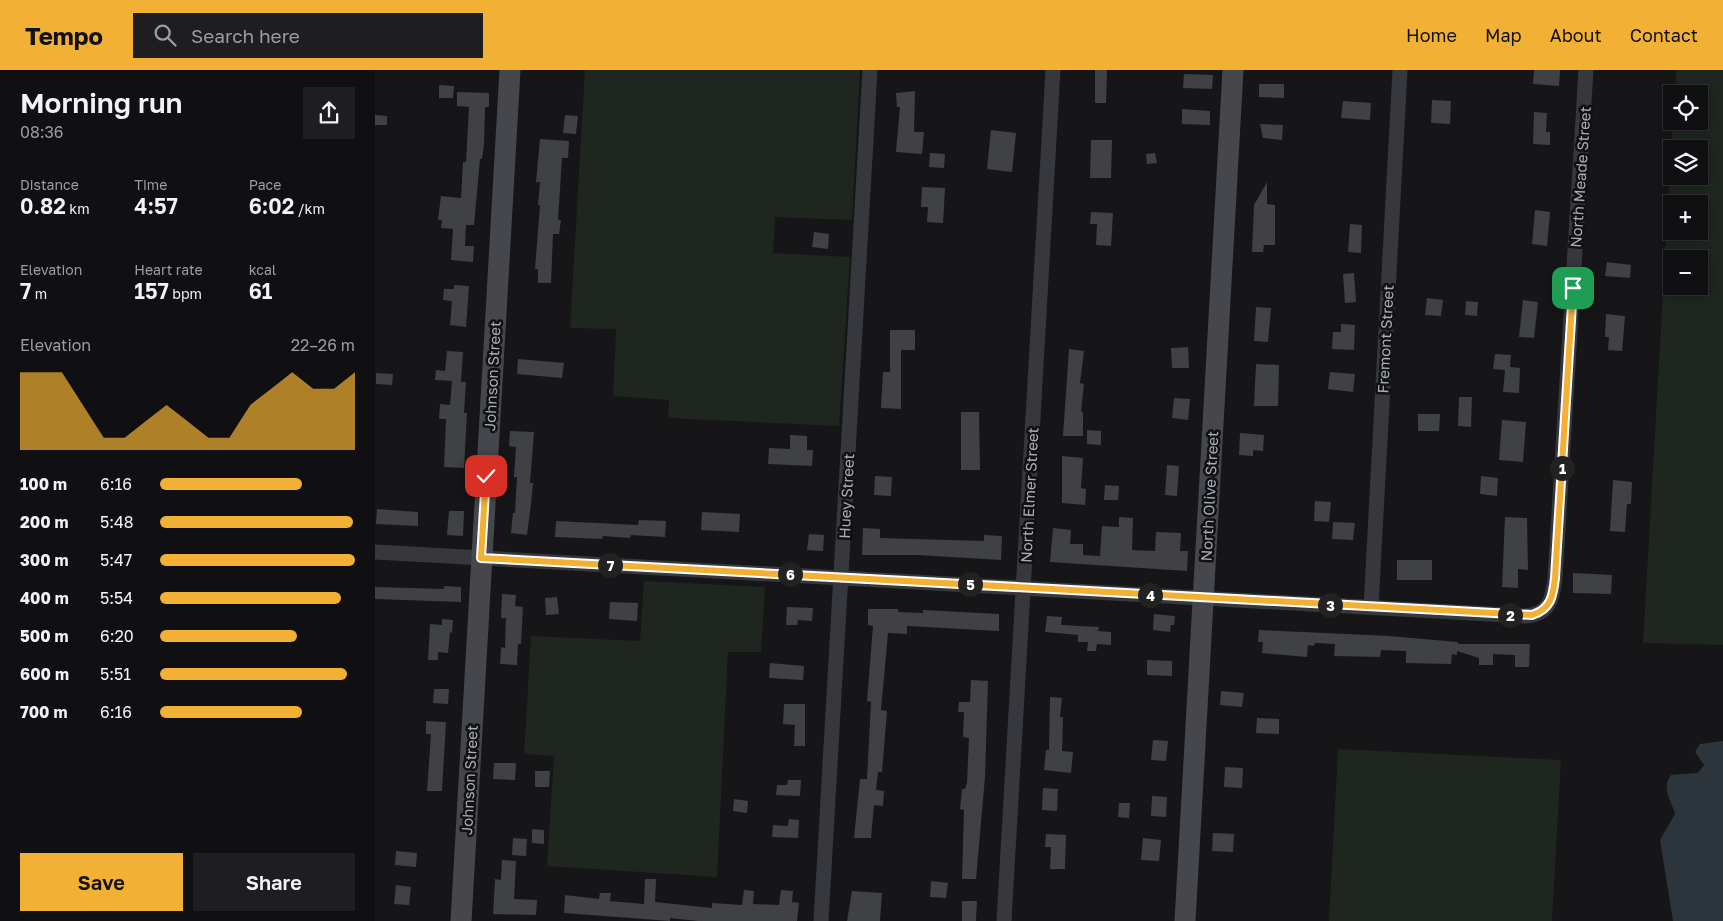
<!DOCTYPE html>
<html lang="en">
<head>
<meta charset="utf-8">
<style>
  body { margin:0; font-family:"Golos Text",sans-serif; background:#1e1e20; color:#f1f3f6; height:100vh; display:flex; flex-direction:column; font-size:19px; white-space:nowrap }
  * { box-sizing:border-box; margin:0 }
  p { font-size:16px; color:#9c9d9f }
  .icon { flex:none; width:28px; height:28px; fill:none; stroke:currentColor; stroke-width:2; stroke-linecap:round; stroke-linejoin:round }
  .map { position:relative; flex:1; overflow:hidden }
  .drawer { display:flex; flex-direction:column; background:#101012; width:375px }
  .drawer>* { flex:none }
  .buttons { position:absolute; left:1288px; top:15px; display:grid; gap:10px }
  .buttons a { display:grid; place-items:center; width:45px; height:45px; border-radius:0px; background:#101012; box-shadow:0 2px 8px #0003,0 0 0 1px #303032; font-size:25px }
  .pin { position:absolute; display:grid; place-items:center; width:42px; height:42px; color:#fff; margin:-21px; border-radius:10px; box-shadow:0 2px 8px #0006 }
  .km { position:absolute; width:25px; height:25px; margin:-12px; border-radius:50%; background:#222; color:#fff; font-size:14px; line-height:25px; text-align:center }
  .round { display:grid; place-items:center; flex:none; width:52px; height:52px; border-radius:0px; background:#1e1e20 }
  .headline { display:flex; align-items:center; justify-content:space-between; height:85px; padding:0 20px }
  h1 { font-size:28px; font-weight:600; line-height:38px }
  .metrics { display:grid; grid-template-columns:repeat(3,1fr); gap:8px; height:85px; padding:5px 20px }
  .metrics div { display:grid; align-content:center }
  .metrics b { font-size:21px; font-weight:600 }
  .metrics small { font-size:14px; font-weight:400 }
  .metrics p { font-size:14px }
  .chart { height:140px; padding:10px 20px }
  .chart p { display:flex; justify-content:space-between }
  .chart svg { width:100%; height:90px; margin-top:5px; fill:#f2b134; opacity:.7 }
  .button { display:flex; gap:10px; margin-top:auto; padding:10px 20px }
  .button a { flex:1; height:58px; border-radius:0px; background:#f2b134; color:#111; font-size:20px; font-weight:600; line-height:58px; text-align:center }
  .button a+a { background:#1e1e20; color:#f1f3f6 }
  ul { padding:0 20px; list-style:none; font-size:16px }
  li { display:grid; grid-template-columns:80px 60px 1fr; align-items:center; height:38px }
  li i { height:12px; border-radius:6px; background:#f2b134 }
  header { display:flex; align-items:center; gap:30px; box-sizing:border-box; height:70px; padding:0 25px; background:#f2b134; color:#111 }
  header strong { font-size:24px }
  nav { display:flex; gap:28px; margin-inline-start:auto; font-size:18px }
  .search { width:350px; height:45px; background:#1e1e20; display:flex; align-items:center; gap:12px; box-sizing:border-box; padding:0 18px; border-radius:0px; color:#9c9d9f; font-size:19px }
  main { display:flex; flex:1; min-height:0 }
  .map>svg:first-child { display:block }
  .green { fill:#1e261f; fill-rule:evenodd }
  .water { fill:#2c353c }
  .building { fill:#404145 }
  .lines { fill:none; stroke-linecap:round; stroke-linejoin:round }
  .street { stroke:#37383d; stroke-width:15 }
  .secondary { stroke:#45474d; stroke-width:21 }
  .route-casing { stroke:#fff; stroke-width:10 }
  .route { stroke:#f2b134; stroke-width:6 }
  .labels { text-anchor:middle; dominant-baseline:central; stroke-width:5; stroke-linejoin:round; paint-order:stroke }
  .street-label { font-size:15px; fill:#a8adb8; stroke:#111113 }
</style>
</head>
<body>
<header>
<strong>Tempo</strong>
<div class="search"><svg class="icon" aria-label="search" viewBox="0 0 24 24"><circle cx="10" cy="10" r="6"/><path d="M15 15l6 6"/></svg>Search here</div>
<nav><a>Home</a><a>Map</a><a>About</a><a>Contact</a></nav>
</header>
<main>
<section class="drawer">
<div class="headline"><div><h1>Morning run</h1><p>08:36</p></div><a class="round"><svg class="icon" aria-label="share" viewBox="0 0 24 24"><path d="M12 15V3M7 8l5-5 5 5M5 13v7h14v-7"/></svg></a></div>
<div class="metrics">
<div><p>Distance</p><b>0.82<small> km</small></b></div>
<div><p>Time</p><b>4:57</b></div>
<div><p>Pace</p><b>6:02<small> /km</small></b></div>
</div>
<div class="metrics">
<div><p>Elevation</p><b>7<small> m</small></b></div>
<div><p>Heart rate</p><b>157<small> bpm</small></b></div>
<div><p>kcal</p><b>61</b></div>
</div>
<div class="chart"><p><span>Elevation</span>22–26 m</p>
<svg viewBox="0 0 160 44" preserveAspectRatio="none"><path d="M0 44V6L10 6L20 6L30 22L40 38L50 38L60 30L70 22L80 30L90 38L100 38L110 22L120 14L130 6L140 14L150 14L160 6V44z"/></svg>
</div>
<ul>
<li><b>100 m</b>6:16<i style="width:73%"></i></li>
<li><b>200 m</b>5:48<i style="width:99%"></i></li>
<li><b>300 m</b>5:47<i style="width:100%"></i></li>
<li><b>400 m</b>5:54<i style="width:93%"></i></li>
<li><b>500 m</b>6:20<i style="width:70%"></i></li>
<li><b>600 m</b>5:51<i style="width:96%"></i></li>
<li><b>700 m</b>6:16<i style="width:73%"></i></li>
</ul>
<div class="button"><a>Save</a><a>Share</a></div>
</section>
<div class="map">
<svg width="1348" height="851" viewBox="0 0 1348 851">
  <rect width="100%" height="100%" fill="#161618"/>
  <path class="green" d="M210 0H485L477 150 400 147 398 183 475 187 464 356 293 348 294 330 238 326 241 259 195 258Z
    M1301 0H1348V575L1268 573 1296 83V106H1324V79H1296L1298 51H1324V24H1300ZM1296 134H1324V161H1296ZM1296 189H1324V216H1296Z
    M269 511 390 517 386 582H353L342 807 172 796 179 686 149 684 156 566 265 571Z
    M963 679 1186 690 1177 851H954Z"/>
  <path class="water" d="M1348 671V851H1298L1285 770 1300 744C1296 729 1286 719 1296 705L1323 703 1329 695 1320 682 1325 674Z"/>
  <path class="building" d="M720 0H732L731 33H720Z
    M1159 0H1185L1184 16 1158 14Z
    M809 4 838 5 837 19 808 18Z
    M884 14H909V28L884 27Z
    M64 15 79 16 78 28H64Z
    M540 21 539 62H549L547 84 521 82 525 37H522L521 23Z
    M82 22 114 23V37H110L109 75 107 89H105L99 155H91L90 176H99L98 192 76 190 78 159 66 158 67 150H63L66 126 86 128 88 92H91L94 37 82 36Z
    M1057 30 1076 31 1075 54 1056 53Z
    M968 31 996 33 995 50 966 48Z
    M807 39 835 41V55L807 54Z
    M1159 42 1172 43 1171 62H1175V75L1158 74Z
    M0 45 12 46V55H0Z
    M190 45 203 46 201 64 188 63Z
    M885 54 908 55 907 70 888 68Z
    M616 60 641 63 637 102 612 99Z
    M165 69 194 71 193 88H187L183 150H186L184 164H178L176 213H163V199H160L165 135H163L165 112H161Z
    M716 70H737L736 108H715Z
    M555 83 570 84 569 98 554 97Z
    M780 83 782 93 772 94 771 84Z
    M892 112V134L900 135V175H889L888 182H877L879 135Z
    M547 117 570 118 568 153 552 152 553 137H546Z
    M1160 140 1175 142 1172 176 1157 174Z
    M716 142 738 143 736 176 721 175 722 154H715Z
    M975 154 987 155 986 183 973 182Z
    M439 162 454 164 453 179 437 177Z
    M1232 192 1256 195 1255 208 1230 206Z
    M979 203 981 232 970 233 968 204Z
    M79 215 94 216 91 257 75 255 77 231 68 230 69 219H79Z
    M1052 228 1068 230 1066 246 1050 245Z
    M1148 230 1163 232 1159 268 1144 267Z
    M1091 231 1103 232 1102 246 1090 245Z
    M881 237 896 238 893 272 879 271Z
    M1231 244 1250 246 1247 281 1233 280 1234 267H1230Z
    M966 254 980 255 979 280 957 279 958 262H966Z
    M515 260H540V280H526V339L506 338 508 302H515Z
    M813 277 814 298H797L796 278Z
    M694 279 709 281 705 313 709 314 706 342H708V366H688Z
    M72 281 88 282 86 312H91L89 343H92L89 398 69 397 71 349H64L65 334 75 335 77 311 60 310 61 300 70 301Z
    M1120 284 1136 285 1135 297 1145 298 1144 323 1128 322 1130 300 1118 299Z
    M143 289 189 293 187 308 142 304Z
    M881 294 904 295 903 336H879Z
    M955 302 980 304 978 322 953 319Z
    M1 303 18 304 17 315 1 314Z
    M1084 327H1097L1096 357 1083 356Z
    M799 328 815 329 813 350 797 348Z
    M586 342H604L605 400H586Z
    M1043 344H1065L1064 361H1043Z
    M1127 350 1151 352 1148 392 1124 390Z
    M712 360 726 361V375L712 374Z
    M135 361 159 362 155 413H158L156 434 152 465 136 463 138 443H140L142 407H139L141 377 134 376Z
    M865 363 889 365 888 381 878 380V386L864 385Z
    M415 365 432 366V380H438L437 396 393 394 394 378 415 379Z
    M687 386 708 388 706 418 711 419 710 435 687 433Z
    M792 395 804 396 802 426 790 425Z
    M500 406 517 407 516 426 499 425Z
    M1106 406 1123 408 1122 426 1105 424Z
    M1238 410 1257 412 1256 434H1252L1250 462 1235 461Z
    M730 415 744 416 743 430H729Z
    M940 431 956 432 954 452 939 451Z
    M2 439 43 442V456L1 454Z
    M74 441H89L88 466 72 465Z
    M327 442 365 444 364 462 326 460Z
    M744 447 758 448 757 480 780 481 781 462 806 463 805 481H813L812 501 675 492 678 458 696 460 695 474H708V485L725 486 727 456 744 457Z
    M1130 447 1152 448 1153 500 1143 499V518L1127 517Z
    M264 450 291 451 290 467 256 465 255 468 228 466 227 469 180 467 181 451 263 455Z
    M958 452 980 453 978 470 957 469Z
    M488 458 505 459V468L609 471V465L627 466 626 490 542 485H487Z
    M434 464 449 465 448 481 432 480Z
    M1022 490H1057V510H1022Z
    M1198 503 1237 505 1236 524 1198 523Z
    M69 516 86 517V532L0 529V517L69 519Z
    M127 524 141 525 140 536 148 537 146 574H143L142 595 125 594 126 577 130 578 131 548H126Z
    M182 527 184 544 171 545 170 528Z
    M235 532 263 533 262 551 234 549Z
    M412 537 438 538 437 551 423 550 422 555H411Z
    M493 539H523V542L548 543V540L624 544V561L532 556V564L513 563 506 640 512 641 507 702H503L501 720 509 721 508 736 499 735 496 768H479L485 709H492L496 632 492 631 498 556 493 555Z
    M779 544 800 546 799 555H796L795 562 778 560Z
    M672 546 687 547 686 555 724 557 723 561 736 562V575L722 574 721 581H712L713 572H703V565L670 562Z
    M67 549 78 550 77 563 75 562 73 583 63 582V590H53L55 554 67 555Z
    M884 560 1014 566 1083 572V574H1155L1154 597H1140V585L1118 584V595H1104V588L1082 581V585L1077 584 1076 594 1031 593V581L1006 580 1005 587 959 586 960 574 940 573 939 576 933 575 932 587 887 583 888 572H883Z
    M772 590 797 591V606L772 605Z
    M395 593 429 596 428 610 394 608Z
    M596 610 613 611 610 707 601 809H587L589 740 585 739 587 719H590L592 713 594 668 588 667 589 642H583L584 632H595Z
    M59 619H74L73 634 58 633Z
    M846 621 869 623 867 637 845 635Z
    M675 627 687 628 685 647H688L687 681 698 682 696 703 669 700 671 680H674Z
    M409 634H430V676H419L420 655 408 654Z
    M882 648 904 649V664L881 663Z
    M51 651 71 652 67 721H52L56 664H51Z
    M778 670 793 671 791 691 776 690Z
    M119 693H141L140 710 118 709Z
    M850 697 868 698 867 718 849 717Z
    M160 701H175L174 717H160Z
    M413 710H426L425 726 401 725 402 715H412Z
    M668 718 683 719 682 741 667 740Z
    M777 726 792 727 791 747 776 746Z
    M359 729 373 731 372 743 358 741Z
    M744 733H755L754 748 743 747Z
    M414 749 424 750 423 768 397 767 398 755 413 756Z
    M157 759 169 760V774L157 773Z
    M838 763 859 764 858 782 837 781Z
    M671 764 691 765 690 799H675L676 777H670Z
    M138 768 152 769 151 786 137 785Z
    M768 768 786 770 784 791 766 790Z
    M21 781 42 783 41 797 20 795Z
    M127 790 141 791 139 829 162 830 161 845 118 844 120 809 126 810Z
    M270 809H281L280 832 337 838V833L367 835 369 820 379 821 378 834 404 835 406 820 418 821 417 832 424 833 422 851H323L295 848V851L189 843 190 825 224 829 225 823H236L235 831 269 834Z
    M556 811 573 813 571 828 555 827Z
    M21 815 36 817 34 835 19 834Z
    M477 821 507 823 505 851H472Z
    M587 831H602L601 851H587Z"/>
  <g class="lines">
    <path class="street" d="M0 482 1150 546C1175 544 1177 530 1180 508L1211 0
      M996 537 1025 0
      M446 851 495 0
      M629 851 678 0"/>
    <path class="secondary" d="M86 851 135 0
      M810 851 858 0"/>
  </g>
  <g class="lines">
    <g class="route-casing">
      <path id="route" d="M111 406 106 488 1157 545C1176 539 1178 526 1180 508L1198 218"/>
    </g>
    <use href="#route" class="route"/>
  </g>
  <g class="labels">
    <g class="street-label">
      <text transform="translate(1205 107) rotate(-86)">North Meade Street</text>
      <text transform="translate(1010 269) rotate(-87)">Fremont Street</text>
      <text transform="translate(117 306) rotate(-87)">Johnson Street</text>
      <text transform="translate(654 425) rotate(-87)">North Elmer Street</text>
      <text transform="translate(471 426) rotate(-87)">Huey Street</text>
      <text transform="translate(834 426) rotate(-87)">North Olive Street</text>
      <text transform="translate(94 710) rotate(-87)">Johnson Street</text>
    </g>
  </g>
</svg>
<div class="buttons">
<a><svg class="icon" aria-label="locate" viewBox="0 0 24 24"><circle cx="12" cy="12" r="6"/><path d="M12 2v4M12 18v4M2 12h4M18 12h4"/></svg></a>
<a><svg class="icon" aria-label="layers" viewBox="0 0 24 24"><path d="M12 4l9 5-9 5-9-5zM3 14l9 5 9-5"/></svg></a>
<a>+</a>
<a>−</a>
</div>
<div class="pin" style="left:1198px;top:218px;background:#1e9e55"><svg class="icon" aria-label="arrive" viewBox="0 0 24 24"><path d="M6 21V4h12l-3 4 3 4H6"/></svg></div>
<div class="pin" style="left:111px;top:406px;background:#d93025"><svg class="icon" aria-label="check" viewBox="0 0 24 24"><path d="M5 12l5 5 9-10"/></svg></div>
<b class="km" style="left:1187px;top:398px">1</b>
<b class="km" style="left:1135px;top:545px">2</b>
<b class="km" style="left:955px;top:535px">3</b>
<b class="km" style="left:775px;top:525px">4</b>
<b class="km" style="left:595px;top:514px">5</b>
<b class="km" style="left:415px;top:504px">6</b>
<b class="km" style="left:235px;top:495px">7</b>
</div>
</main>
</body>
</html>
